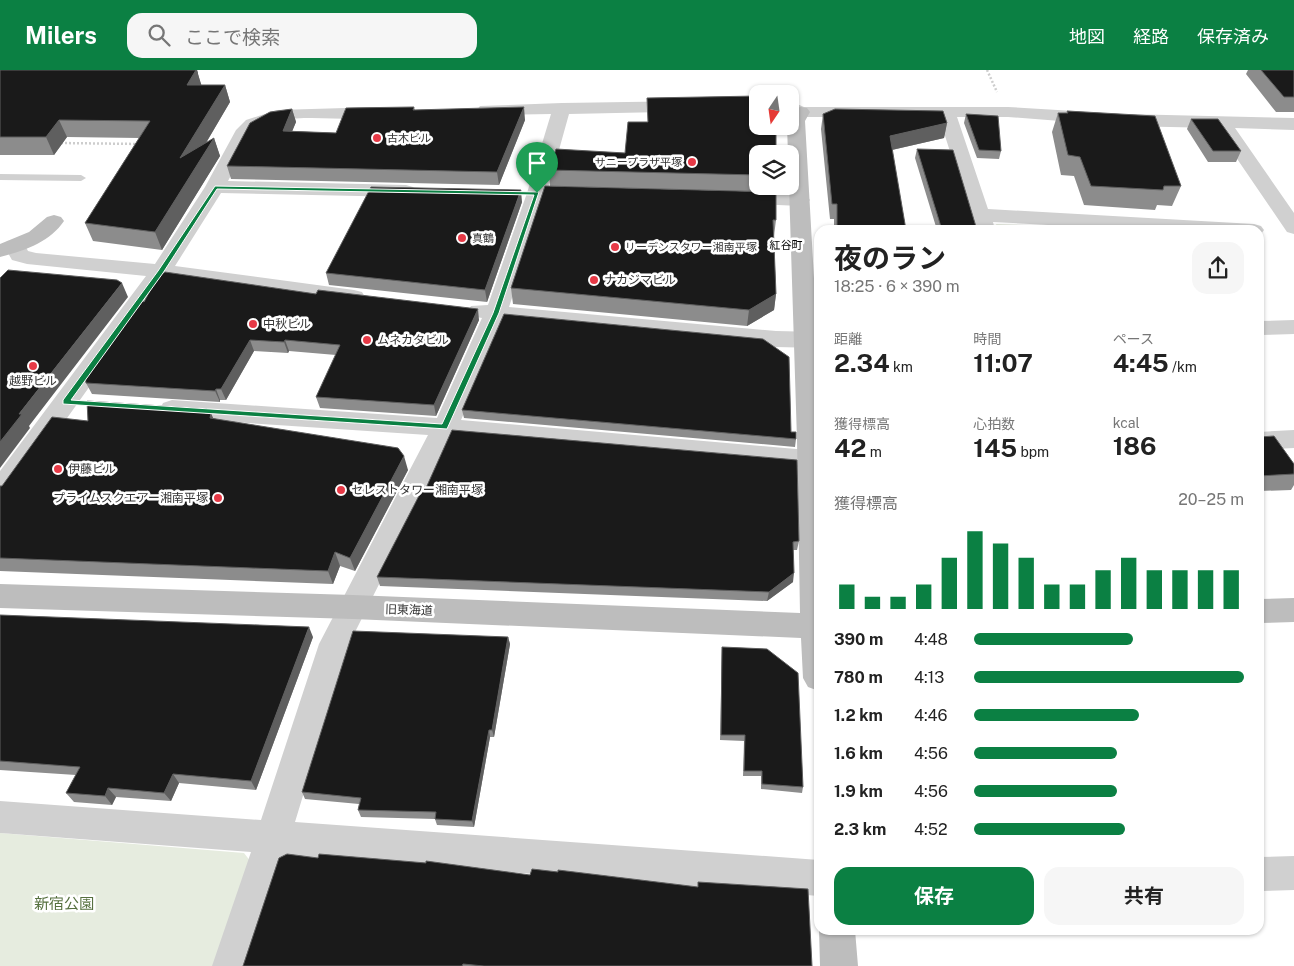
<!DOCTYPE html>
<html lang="ja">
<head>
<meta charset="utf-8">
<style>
  body { margin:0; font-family:"Public Sans","Noto Sans JP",sans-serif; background:#f6f6f6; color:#222; height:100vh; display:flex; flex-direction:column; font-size:19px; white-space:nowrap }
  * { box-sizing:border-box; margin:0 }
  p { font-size:16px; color:#767676 }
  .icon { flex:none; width:28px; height:28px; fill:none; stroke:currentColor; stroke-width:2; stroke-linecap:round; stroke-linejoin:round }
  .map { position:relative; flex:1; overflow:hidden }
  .side { position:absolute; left:814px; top:155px; width:450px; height:710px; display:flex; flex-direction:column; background:#fff; border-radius:15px; box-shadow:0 1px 4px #0004 }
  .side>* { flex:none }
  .needle { width:32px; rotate:193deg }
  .tools { position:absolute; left:749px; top:15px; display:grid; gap:10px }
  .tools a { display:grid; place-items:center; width:50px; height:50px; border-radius:10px; background:#fff; box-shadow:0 1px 4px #0004; font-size:25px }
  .pin { position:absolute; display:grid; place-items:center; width:42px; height:42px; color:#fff; margin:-51px -21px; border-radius:50% 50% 50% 0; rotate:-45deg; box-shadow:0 0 5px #0007 }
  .pin .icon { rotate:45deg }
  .round { display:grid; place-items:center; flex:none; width:52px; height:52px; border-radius:15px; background:#f6f6f6 }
  .overview { display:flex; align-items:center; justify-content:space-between; height:85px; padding:0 20px }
  h1 { font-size:28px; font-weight:700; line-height:38px }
  .figures { display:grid; grid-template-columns:repeat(3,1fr); gap:8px; height:85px; padding:5px 20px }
  .figures div { display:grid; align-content:center }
  .figures b { font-size:25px; font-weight:700 }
  .figures small { font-size:14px; font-weight:400 }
  .figures p { font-size:14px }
  .chart { height:140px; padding:10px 20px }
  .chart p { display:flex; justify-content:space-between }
  .chart svg { width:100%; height:90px; margin-top:5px; stroke:#0b8043; stroke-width:6 }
  .action { display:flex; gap:10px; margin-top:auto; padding:10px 20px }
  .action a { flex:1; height:58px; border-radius:15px; background:#0b8043; color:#fff; font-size:20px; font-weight:700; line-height:58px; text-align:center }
  .action a+a { background:#f6f6f6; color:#222 }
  ul { padding:0 20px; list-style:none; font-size:16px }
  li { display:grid; grid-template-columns:80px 60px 1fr; align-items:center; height:38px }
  li i { height:12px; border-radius:6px; background:#0b8043 }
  header { display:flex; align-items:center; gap:30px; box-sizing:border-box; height:70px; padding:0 25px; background:#0b8043; color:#fff }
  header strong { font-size:24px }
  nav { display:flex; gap:28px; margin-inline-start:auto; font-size:18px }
  .search { width:350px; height:45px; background:#f6f6f6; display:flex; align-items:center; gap:12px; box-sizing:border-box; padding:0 18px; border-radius:15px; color:#767676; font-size:19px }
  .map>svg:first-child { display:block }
  .green { fill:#e6ecdf }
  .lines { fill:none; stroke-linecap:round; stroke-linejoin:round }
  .path { stroke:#cdcdcd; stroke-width:2.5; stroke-dasharray:2 2; stroke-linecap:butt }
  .lane { fill:#d0d0d0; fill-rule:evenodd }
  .street { fill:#d0d0d0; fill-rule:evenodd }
  .secondary { fill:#bdbdbd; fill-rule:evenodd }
  .wall { fill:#8c8c8c }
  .shaded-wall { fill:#5f5f5f }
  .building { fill:#1a1a1a; stroke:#5f5f5f }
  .route { fill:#0b8043; stroke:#fff; fill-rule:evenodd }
  .poi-dot { fill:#e63946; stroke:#fff; stroke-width:2 }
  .labels { text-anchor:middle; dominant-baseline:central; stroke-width:5; stroke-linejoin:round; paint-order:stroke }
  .far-poi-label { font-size:11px; fill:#333; stroke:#fff; text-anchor:start }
  .far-neighbourhood-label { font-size:11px; fill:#000; stroke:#fff }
  .poi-label { font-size:12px; fill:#333; stroke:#fff; text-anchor:start }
  .street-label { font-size:12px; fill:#333; stroke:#fff }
  .near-park-label { font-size:15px; fill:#56703f; stroke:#fff }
</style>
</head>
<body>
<header>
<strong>Milers</strong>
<div class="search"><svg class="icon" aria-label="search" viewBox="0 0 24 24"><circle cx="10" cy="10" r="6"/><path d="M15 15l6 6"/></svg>ここで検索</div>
<nav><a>地図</a><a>経路</a><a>保存済み</a></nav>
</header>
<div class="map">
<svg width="1294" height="896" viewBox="0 0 1294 896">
  <rect width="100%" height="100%" fill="#fff"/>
  <path class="green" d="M996 154 1091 157 1092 160H998Z
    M0 763 244 783 251 792 213 896H0Z"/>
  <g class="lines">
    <path class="path" d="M987 0 997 22
      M61 73 139 74"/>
    <path class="lane" d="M0 104 81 105 86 108 81 111 0 110Z"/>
    <path class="street" d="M758 30V40L569 44 547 123 509 237 776 261 819 262V278L776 277 504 251 461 350 819 381V399L453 367 349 574 295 752 819 790V826L285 785 250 896H212L251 782 0 763V731L261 750 319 574 428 365 172 348 163 345 160 339 163 333 172 330 437 348 482 248 471 246 468 241 471 236 488 235 527 123 551 44 486 45 480 44 477 40 480 36 562 33Z
      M790 31 804 37H1008L1124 44 1294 48V60L1235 58 1294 143V164L1287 162 1216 58 1124 56 1008 47H957L988 139 1254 154 1261 156 1264 160 1261 164 1259 165V160H1140L993 152 995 160H975L939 47H801L790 43Z
      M380 37 386 38 389 42 386 46C345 56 288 36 253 63L228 111 406 115 413 117 416 121 413 125 406 127 221 123 175 196 354 220 362 222 365 227 362 232 354 234 167 208 10 428 0 431V401L146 206 27 194 12 190 4 176 7 171 15 170 23 171 28 181 36 183 155 194 205 117 236 60 246 50 277 40Z
      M739 123 800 124 807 126 810 130 807 134 800 136 732 133 729 129 732 125Z
      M1294 250V264L1259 265V251Z
      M1294 360V378L1259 380V362Z
      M1294 786V820L1259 821V787Z"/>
    <path class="secondary" d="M801 37 807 38 810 42 805 51 819 296V621L808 617 803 608 801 568 353 549 0 538V514L353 525 800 543 797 370 789 116 790 84H788L787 56H790V45L795 38Z
      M54 145 61 147 64 151C50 172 24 181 0 187V174L29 162 47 147Z
      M1294 528V552L1259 553V529Z
      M819 859 855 860 858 896H820Z"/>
  </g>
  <path class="wall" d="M0 0H197L198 3V4L201 15H225L230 32 206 73 214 68 220 86 162 180 93 171 85 153 139 68 67 67 54 85H0Z
    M1248 0H1294V42H1276L1246 4Z
    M414 37 415 40 525 50 499 115 231 109 227 96 292 39 296 52 292 61 336 63Z
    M1067 41 1181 116 1172 136 1157 135 1155 140 1084 135 1074 106 1061 105 1052 62 1058 43H1067Z
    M823 44 947 53 944 68 892 80 906 160H834V149H830L821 59Z
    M966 44 1001 81 999 89 977 88 964 53Z
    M1191 49 1241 81 1236 92H1208L1187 59Z
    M917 79 977 160H937L915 88Z
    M625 83 758 84V116H775L774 122 550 116 549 100Z
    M545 116 776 150 774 166 776 224 774 240 747 256 513 234 511 218Z
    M522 132 487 232 329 215 326 203Z
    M144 232 479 250 436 346 320 338 316 327 336 285 289 281 288 283 254 281 226 330H220V332L92 324 86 313Z
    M207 339 209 343 213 348 408 400 355 501 340 496 333 514 0 501V416H2L88 351Z
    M462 340 791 362 796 369 795 377 464 348Z
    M1259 367 1294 394V415L1291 420 1259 421Z
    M426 418 799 471 797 480H793V512L767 531 380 516 377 507Z
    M0 545 313 567 256 720 179 713 171 731 116 727 112 735 74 732 66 723 76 705 0 700Z
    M508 567 510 574 494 667H490L474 757 437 755 435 749 361 747 358 740 359 734 305 729 302 722Z
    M722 577 803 717 802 723 761 719V706H743L744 671 720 670Z
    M279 788 812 896H243Z"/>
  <path class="shaded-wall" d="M185 0H197L198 3V4L202 17 187 15Z
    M225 15 230 32 187 105 180 88Z
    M524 37 525 50 499 115 497 102Z
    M292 39 296 52 287 74 283 61Z
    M59 50 67 67 54 85 46 67Z
    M947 53 944 68 887 81 890 66Z
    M214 68 220 86 162 180 155 162Z
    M521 120 522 132 487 232 485 220Z
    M122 213 128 227 29 356 30 358 0 398V372L19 344Z
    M776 224 774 240 747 256 749 240Z
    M478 239 479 250 436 346 434 335Z
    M250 270 254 281 226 330 221 319Z
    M285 270 289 281 288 283 284 272Z
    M216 319 220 330V332L215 321Z
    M207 339 210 347 211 343 217 357 205 343Z
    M404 386 408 400 355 501 350 488Z
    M335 482 340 496 333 514 328 501Z
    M794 503 793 512 767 531 769 522Z
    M309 557 313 567 256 720 251 711Z
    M508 567 510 574 494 667 492 660Z
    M489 660 490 667 474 757 472 751Z
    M173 704 179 713 171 731 164 723Z
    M108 718 116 727 112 735 105 726Z"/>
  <path class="building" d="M0 0H196L187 15H225L180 88 214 68 155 162 85 153 150 51 59 50 46 67H0Z
    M1261 0H1294V27H1284Z
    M758 26V56H776V84H758V105L549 100 556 79 625 83 628 52H648L647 28Z
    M414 37 413 40 524 37 497 102 227 96 250 53 270 42 292 39 283 61 336 63 346 38Z
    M835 39 943 41 947 53 890 66 906 160H837V134H832L823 44Z
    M1067 41 1155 46 1181 116H1164L1163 120 1091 116 1080 87 1068 85 1058 43H1068Z
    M966 44 998 46 1001 81 979 80Z
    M1191 49H1218L1241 81H1213Z
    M917 79 953 80 977 160H942Z
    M545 116 776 122V150H773L776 224 749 240 511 218Z
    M371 117 521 120 485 220 326 203Z
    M8 200 117 210 122 213 19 344H22L0 372V208Z
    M165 202 316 224 318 220 478 239 434 335 316 327 340 275 285 270 284 272 250 270 221 319H216L215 321 86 313 85 306 141 230 144 232 158 206Z
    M504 244 763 269 789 287 791 362H796V369L462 340Z
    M87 331 207 339 205 343H211L210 348 398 378 404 386 350 488 335 482 328 501 0 488V416H2L52 347 88 351Z
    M452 360 797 390 799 471 793 472 794 503 769 522 377 507 424 416 426 418Z
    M1274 366 1294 394V404L1259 406V367Z
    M0 545 309 557 251 711 173 704 164 723 108 718 105 726 66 723 80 697 0 691Z
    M353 561 508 567 492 660H489L472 751 435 749 436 742 358 740 361 728 302 722Z
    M722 577 767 579 798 603 803 717 762 714V701H744L745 665H721Z
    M287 784 318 788 319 784 426 793V791L530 805 532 799 558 802V800L698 817V812L808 819 812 896H484L463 894 462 896H243L279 788Z"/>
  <path class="route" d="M215 116 539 122 499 243 447 359 63 334V330L158 201ZM217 119 534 125 493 243 442 354 71 330 163 203Z"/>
  <g class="poi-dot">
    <circle cx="377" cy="68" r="5"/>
    <circle cx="692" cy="92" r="5"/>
    <circle cx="462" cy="168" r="5"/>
    <circle cx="615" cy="177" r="5"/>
    <circle cx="594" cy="210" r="5"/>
    <circle cx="253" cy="254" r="5"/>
    <circle cx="367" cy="270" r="5"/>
    <circle cx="33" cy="296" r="5"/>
    <circle cx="58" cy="399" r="5"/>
    <circle cx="341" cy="420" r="5"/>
    <circle cx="218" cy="428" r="5"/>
  </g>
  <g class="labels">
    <g class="far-poi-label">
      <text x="387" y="68">古木ビル</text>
      <text x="682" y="92" text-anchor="end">サニープラザ平塚</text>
      <text x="472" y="168">真鶴</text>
      <text x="625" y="177">リーデンスタワー湘南平塚</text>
    </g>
    <g class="far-neighbourhood-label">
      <text x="786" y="175">紅谷町</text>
    </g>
    <g class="poi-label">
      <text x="604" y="210">ナカジマビル</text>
      <text x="263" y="254">中秋ビル</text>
      <text x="377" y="270">ムネカタビル</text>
      <text x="33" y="311" text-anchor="middle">越野ビル</text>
      <text x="68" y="399">伊藤ビル</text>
      <text x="351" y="420">セレストタワー湘南平塚</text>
      <text x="208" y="428" text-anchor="end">プライムスクエアー湘南平塚</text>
    </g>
    <g class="street-label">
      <text transform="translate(409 540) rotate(2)">旧東海道</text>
    </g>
    <g class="near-park-label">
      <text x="64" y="833">新宿公園</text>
    </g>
  </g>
</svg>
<div class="tools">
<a><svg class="needle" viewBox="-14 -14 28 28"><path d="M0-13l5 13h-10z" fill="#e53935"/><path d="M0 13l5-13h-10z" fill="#767676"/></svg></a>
<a><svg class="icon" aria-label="layers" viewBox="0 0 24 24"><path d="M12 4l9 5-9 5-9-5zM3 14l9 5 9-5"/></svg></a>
</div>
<div class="pin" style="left:537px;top:123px;background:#1e9e55"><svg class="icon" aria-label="arrive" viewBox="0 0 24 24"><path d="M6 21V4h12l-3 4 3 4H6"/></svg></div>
<section class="side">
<div class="overview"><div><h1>夜のラン</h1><p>18:25 · 6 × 390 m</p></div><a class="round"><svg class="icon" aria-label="share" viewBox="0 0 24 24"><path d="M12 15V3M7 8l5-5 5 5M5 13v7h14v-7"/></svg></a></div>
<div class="figures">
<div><p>距離</p><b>2.34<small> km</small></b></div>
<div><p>時間</p><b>11:07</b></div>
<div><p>ペース</p><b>4:45<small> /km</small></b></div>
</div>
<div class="figures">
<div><p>獲得標高</p><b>42<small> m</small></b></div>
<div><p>心拍数</p><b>145<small> bpm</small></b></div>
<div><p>kcal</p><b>186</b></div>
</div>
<div class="chart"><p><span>獲得標高</span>20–25 m</p>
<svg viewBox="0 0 160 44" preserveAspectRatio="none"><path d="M5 44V32M15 44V38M25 44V38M35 44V32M45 44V19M55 44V6M65 44V12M75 44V19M85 44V32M95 44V32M105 44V25M115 44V19M125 44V25M135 44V25M145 44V25M155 44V25"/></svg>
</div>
<ul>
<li><b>390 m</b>4:48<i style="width:59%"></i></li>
<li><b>780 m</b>4:13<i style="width:100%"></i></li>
<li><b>1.2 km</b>4:46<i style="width:61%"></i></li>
<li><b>1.6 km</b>4:56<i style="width:53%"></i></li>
<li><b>1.9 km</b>4:56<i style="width:53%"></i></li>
<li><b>2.3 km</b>4:52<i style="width:56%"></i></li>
</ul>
<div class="action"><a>保存</a><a>共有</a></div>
</section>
</div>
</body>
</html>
